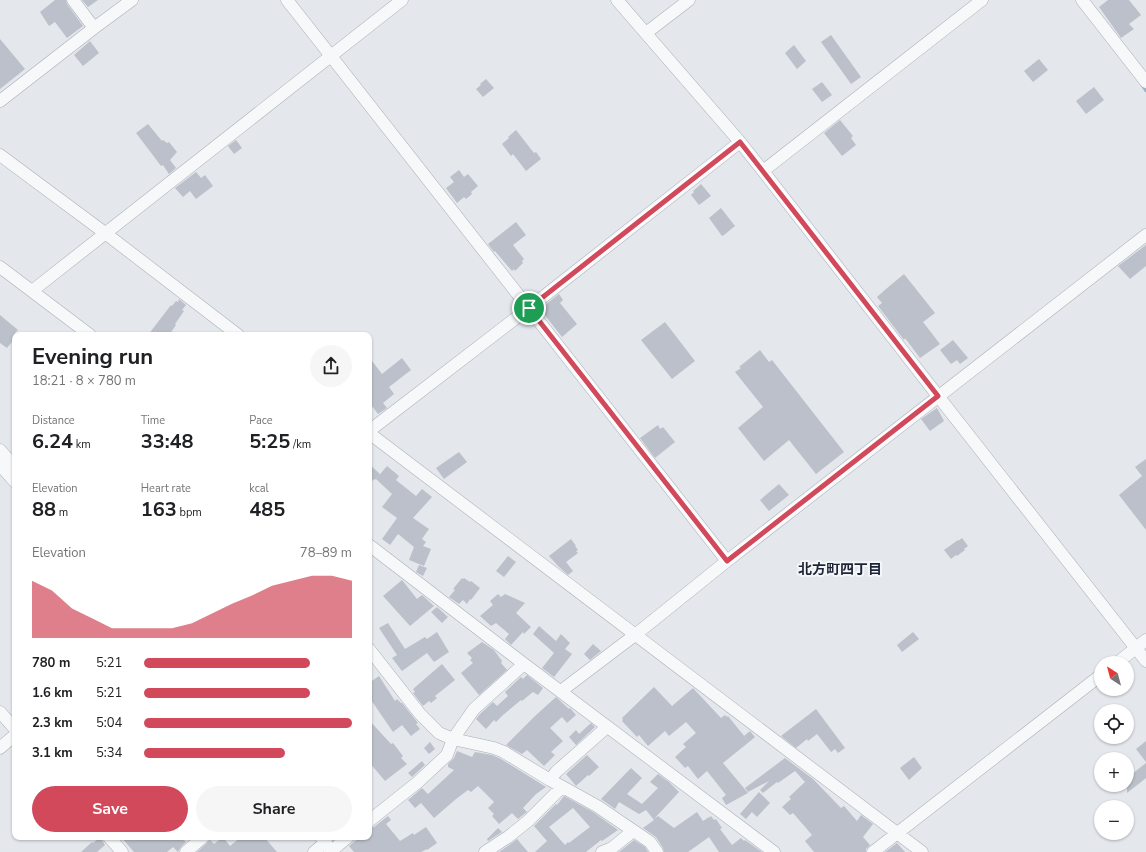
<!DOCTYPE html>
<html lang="en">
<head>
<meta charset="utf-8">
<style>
  body { margin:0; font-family:"Nunito Sans","Noto Sans JP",sans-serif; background:#f6f6f6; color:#202124; height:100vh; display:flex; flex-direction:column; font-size:15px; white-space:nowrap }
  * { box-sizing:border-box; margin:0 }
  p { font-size:13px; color:#757577 }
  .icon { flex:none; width:22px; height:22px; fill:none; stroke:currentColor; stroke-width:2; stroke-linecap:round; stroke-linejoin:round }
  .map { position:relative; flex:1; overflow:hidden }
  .panel { position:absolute; left:12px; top:332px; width:360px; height:508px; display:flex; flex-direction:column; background:#fff; border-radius:8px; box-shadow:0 1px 3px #0004 }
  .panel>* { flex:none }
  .needle { width:26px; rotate:324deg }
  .tools { position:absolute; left:1094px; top:656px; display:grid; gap:8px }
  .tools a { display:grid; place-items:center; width:40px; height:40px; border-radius:50%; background:#fff; box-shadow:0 1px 3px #0004; font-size:20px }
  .pin { position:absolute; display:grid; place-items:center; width:34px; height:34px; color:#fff; margin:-17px; border:2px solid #fff; border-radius:50%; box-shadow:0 1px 4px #0007 }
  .round { display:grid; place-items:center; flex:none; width:42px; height:42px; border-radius:21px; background:#f6f6f6 }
  .headline { display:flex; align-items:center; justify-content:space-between; height:68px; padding:0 20px }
  h1 { font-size:22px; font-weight:700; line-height:30px }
  .metrics { display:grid; grid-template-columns:repeat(3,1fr); gap:6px; height:68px; padding:4px 20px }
  .metrics div { display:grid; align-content:center }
  .metrics b { font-size:20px; font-weight:700 }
  .metrics small { font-size:11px; font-weight:400 }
  .metrics p { font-size:11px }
  .chart { height:112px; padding:8px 20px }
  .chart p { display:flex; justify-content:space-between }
  .chart svg { width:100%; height:72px; margin-top:4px; fill:#d1495b; opacity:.7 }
  .action { display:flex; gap:8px; margin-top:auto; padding:8px 20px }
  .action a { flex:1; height:46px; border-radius:24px; background:#d1495b; color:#fff; font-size:16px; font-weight:700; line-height:46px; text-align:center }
  .action a+a { background:#f6f6f6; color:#202124 }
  ul { padding:0 20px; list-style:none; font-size:13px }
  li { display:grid; grid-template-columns:64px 48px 1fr; align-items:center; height:30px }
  li i { height:10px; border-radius:5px; background:#d1495b }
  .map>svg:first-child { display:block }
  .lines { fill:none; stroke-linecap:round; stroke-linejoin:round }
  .stream { stroke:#9fb4cc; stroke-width:3 }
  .building { fill:#bbc0ca; fill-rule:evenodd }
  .minor-casing { stroke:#a9aeb7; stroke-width:13 }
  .minor { stroke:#f7f8fa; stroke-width:12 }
  .route-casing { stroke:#fff; stroke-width:8 }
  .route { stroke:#d1495b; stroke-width:5 }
  .labels { text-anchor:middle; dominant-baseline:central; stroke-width:4; stroke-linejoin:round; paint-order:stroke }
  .neighbourhood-label { font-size:14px; font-weight:bold; fill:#1d2536; stroke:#f4f6f9 }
</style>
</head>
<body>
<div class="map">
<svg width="1146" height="852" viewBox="0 0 1146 852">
  <rect width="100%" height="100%" fill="#e4e7ec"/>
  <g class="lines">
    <path class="stream" d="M1142 85 1146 91"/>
  </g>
  <path class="building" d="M55 0H66L67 4 83 26 67 38 55 22 49 26 40 12Z
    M82 0H98L88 7Z
    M1108 0H1129L1141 15 1129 24 1134 29 1121 38 1099 7Z
    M831 35 861 77 851 84 821 42Z
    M0 39 25 69 0 89Z
    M90 41 99 53 83 66 74 55Z
    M794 45 806 61 797 69 785 53Z
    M1039 59 1048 70 1033 82 1024 71Z
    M486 79 494 88 483 97 476 89 481 85 480 84Z
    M822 82 832 95 822 102 812 89Z
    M1094 87 1104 100 1086 114 1076 101Z
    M840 120 853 136 851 138 856 145 842 156 824 133Z
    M148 124 162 141 163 140 167 143 169 142 177 152 170 160 176 168 169 174 163 165 161 166 152 154 136 133Z
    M516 130 534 153 536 152 541 159 526 171 513 154 511 156 502 144 509 138 508 137Z
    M236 140 242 148 234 154 228 146Z
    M459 170 464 177 468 174 478 186 471 192 472 194 466 199 464 197 457 203 446 188 454 182 450 177Z
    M196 172 201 178 205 175 213 186 196 199 190 191 183 197 175 188Z
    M701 184 711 196 699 205 691 195 694 192 693 191Z
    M721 208 735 226 724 235 722 236 709 218Z
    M516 222 526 235 513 245 524 259 522 261 523 263 515 271 514 269 512 271 495 251 494 252 488 244Z
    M1146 245V266L1130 279 1118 266Z
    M904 274 935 313 923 322 940 344 920 358 905 338 904 340 878 306 882 303 877 297 886 289Z
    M559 294 563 300 560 303 577 324 562 337 540 309Z
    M179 299 186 305 182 310 184 311 175 324 176 325 169 335H148L171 305 172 306 176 301 178 302Z
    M0 315 18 330 15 333V338L7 348 0 343Z
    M665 322 695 361 672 379 641 340Z
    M953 340 968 358 960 364 957 360 951 364 940 350Z
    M760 350 769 362 772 360 844 452 816 474 789 440 764 461 738 428 763 407 735 372 741 368 739 367Z
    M369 357 382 374 402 358 411 370 389 387 394 394 383 403 387 408 378 414 369 402Z
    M937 408 944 421 930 431 921 419Z
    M658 425 660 429 663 427 675 442 655 458 640 438Z
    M459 452 467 462 444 479 436 468Z
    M1146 459V530L1119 495 1142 476 1135 467Z
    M369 464 380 474 375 480 374 479 369 484Z
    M387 466 399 476 396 480 416 496 422 489 432 497 413 518 429 529 422 539 426 542 423 546 431 549 424 566 409 560 414 547 398 534 390 545 382 539 397 518 382 507 392 494 376 479Z
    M779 484 789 495 769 511 760 500Z
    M962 538 968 546 964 549 965 550 957 556 956 555 951 559 944 550 958 540V541Z
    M571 539 576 546H575L578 550 576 551 578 553 566 562 573 571 568 575 558 566 549 556Z
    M508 556 516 562 504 577 496 571Z
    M419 565 427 568 423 576 416 572Z
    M462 578 463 579 464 578 470 582 471 581 480 588 471 600 470 599 467 604 463 600 459 604 449 597 455 590 453 589Z
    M402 580 417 599 422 595 434 606 410 626 383 596Z
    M498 594 501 597 505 594 525 603 516 613 531 627 524 634 523 632 511 645 505 639 509 634 496 623 491 626 480 616 493 605 490 601Z
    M437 607 448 617 442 623 431 612Z
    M388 623 405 649 425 637 427 639 437 632 449 652 434 662 427 653 402 671 392 658 397 655 379 628Z
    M539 626 556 641 561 634 570 643 565 649 572 654 554 677 542 668 554 653 533 634Z
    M913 632 919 639 902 652 897 645Z
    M482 642 494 650 502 661 501 663 507 670 479 695 461 673 473 663 470 660 472 658 467 653Z
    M593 644 601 651 590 660 584 654Z
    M442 664 455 680 435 696 437 698 431 703 429 701 423 706 413 693 415 692 413 689Z
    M527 675 543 688 538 695 533 692 522 701 521 700 503 715 496 722 494 720 486 729 476 719 480 714 493 702 497 706 508 696 505 692 521 677 523 679Z
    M379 676 395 701 397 699 401 703H402L418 723 416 724 420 729 411 736 402 725 393 732 369 697V683Z
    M654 687 672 706 693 688 721 718 725 715 727 717 728 716 749 742 723 763 748 793 726 805 722 798 726 795 707 771 698 779 688 766 685 768 675 757 686 747 683 744 696 733 686 722 669 736 665 731 648 746 639 735 637 737 622 721 623 720 622 718Z
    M556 697 569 709 570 708 576 715 567 723 562 717 550 728 563 741 551 752 555 755 544 766 527 750 522 754 506 745 535 716Z
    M816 709 845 748 838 753 835 749 831 752 817 734 808 741 807 739 796 748 781 736Z
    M369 720 391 744 393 743 403 756 401 758 407 764 385 781 369 762Z
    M591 723 595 727 576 745 569 737 576 730 579 734Z
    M750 731 755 737 749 742 744 736Z
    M1146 741V762L1136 749Z
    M430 742 435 749 429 754 424 748Z
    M457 751 472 757 475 752 492 755 501 759 546 787 536 794 523 808 527 812 523 815 518 819 512 813 499 824 492 816 494 814 488 808 494 802 478 786 471 792 468 790 456 799 434 818 421 803 415 808 408 800 422 788 428 794 454 770 448 767V764L454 758Z
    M587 755 599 767 589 776 588 775 576 786 566 774Z
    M914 757 922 768 909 780 900 768Z
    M785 758 813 779 841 808 844 806 857 821 861 815 873 824 863 837 870 845 866 849V852H814L805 841 812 835 793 813 790 815 782 807 791 799 789 797 805 782 795 771 778 783 777 782 763 793 760 790 769 781 748 792 745 788Z
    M422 761 425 765 412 777 408 773Z
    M1146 763V778L1127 793V778Z
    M631 768 642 778 627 794 642 804 658 788 650 782 658 774 669 782 679 792 654 819 658 816 674 828 697 812 703 821 709 817V818L711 816 714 820 716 819 722 828 720 829 732 845 741 838 744 841 745 840 762 852H719L709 837 688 852H664L663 848 656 837 643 828 654 820 646 810 639 814 619 802 615 809 601 799Z
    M759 792 770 803 757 817 752 812 746 819 740 814Z
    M564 796 593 812 618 830 602 841 601 840 586 852H535L547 841 534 826 556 804 557 805ZM573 808 590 827 569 843 568 842 565 845 549 827Z
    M388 816 391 820 386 824 400 841 413 833 414 835 426 827 437 843 427 850V849L421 852H354L349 846 360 837H369V828L374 827Z
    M498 828 502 832 488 841 487 839Z
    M100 837 105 845 97 852H81L92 842 93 843Z
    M121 837H181L186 842 181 847 178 852 173 847 167 852H134Z
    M223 837 230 846 241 837H264L277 852H197L210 840 214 844Z
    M517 839 528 852H499L512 843Z
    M634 840 645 847 648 852H619Z
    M897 843 905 852H885Z"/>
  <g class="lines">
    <g class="minor-casing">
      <path id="minor" d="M73 0 94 28
        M287 0 727 561
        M617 0 740 142 763 171 938 396 1146 661
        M1082 0 1146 82
        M646 33 689 0
        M0 101 94 28 132 0
        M0 155 105 233 238 335
        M763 171 982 0
        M0 267 90 335
        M32 291 402 0
        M369 431 529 308 740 142
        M369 433 922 852
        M0 450 15 467
        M0 465 15 482
        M369 545 524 664 774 852
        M369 649 420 714 439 733 453 739 494 748 504 752 550 780 597 806 650 842 657 852
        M1117 663 1146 640
        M561 691 635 635 727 561 1146 235
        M0 712 15 729
        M0 748 15 735
        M550 780 556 772 607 727
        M369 821 418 782 447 755 453 739 474 709 524 664
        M109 837 122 852
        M186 852 203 837
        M314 852 326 842 321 837
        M330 852 348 837
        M485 852 508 837 528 821 562 787
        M602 852 612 848 633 831
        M873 852 1101 675"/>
    </g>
    <use href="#minor" class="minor"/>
  </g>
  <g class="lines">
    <g class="route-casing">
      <path id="route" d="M740 142 938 396 727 561 529 308Z"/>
    </g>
    <use href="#route" class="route"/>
  </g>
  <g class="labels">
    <g class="neighbourhood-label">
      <text x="840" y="569">北方町四丁目</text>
    </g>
  </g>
</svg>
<div class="tools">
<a><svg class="needle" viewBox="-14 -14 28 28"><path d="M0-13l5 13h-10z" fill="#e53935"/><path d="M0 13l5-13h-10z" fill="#757577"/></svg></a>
<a><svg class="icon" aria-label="locate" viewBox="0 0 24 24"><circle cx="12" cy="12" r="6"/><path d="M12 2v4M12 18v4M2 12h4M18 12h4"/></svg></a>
<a>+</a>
<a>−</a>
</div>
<div class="pin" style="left:529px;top:308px;background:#1e9e55"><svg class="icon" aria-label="arrive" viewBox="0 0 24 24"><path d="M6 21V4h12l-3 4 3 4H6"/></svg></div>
<section class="panel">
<div class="headline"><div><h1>Evening run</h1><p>18:21 · 8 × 780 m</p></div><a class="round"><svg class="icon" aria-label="share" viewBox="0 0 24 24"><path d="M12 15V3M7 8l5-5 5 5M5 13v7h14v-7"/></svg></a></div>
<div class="metrics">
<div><p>Distance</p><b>6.24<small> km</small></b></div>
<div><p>Time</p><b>33:48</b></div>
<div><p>Pace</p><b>5:25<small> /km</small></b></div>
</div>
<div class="metrics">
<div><p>Elevation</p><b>88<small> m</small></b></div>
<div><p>Heart rate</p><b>163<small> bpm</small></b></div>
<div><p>kcal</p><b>485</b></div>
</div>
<div class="chart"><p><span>Elevation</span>78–89 m</p>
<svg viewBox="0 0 160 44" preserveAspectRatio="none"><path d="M0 44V9L10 15L20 26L30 32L40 38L50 38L60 38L70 38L80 35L90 29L100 23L110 18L120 12L130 9L140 6L150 6L160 9V44z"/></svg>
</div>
<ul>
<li><b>780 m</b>5:21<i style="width:80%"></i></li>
<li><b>1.6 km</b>5:21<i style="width:80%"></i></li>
<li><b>2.3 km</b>5:04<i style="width:100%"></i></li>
<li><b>3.1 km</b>5:34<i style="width:68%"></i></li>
</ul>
<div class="action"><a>Save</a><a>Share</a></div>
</section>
</div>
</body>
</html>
